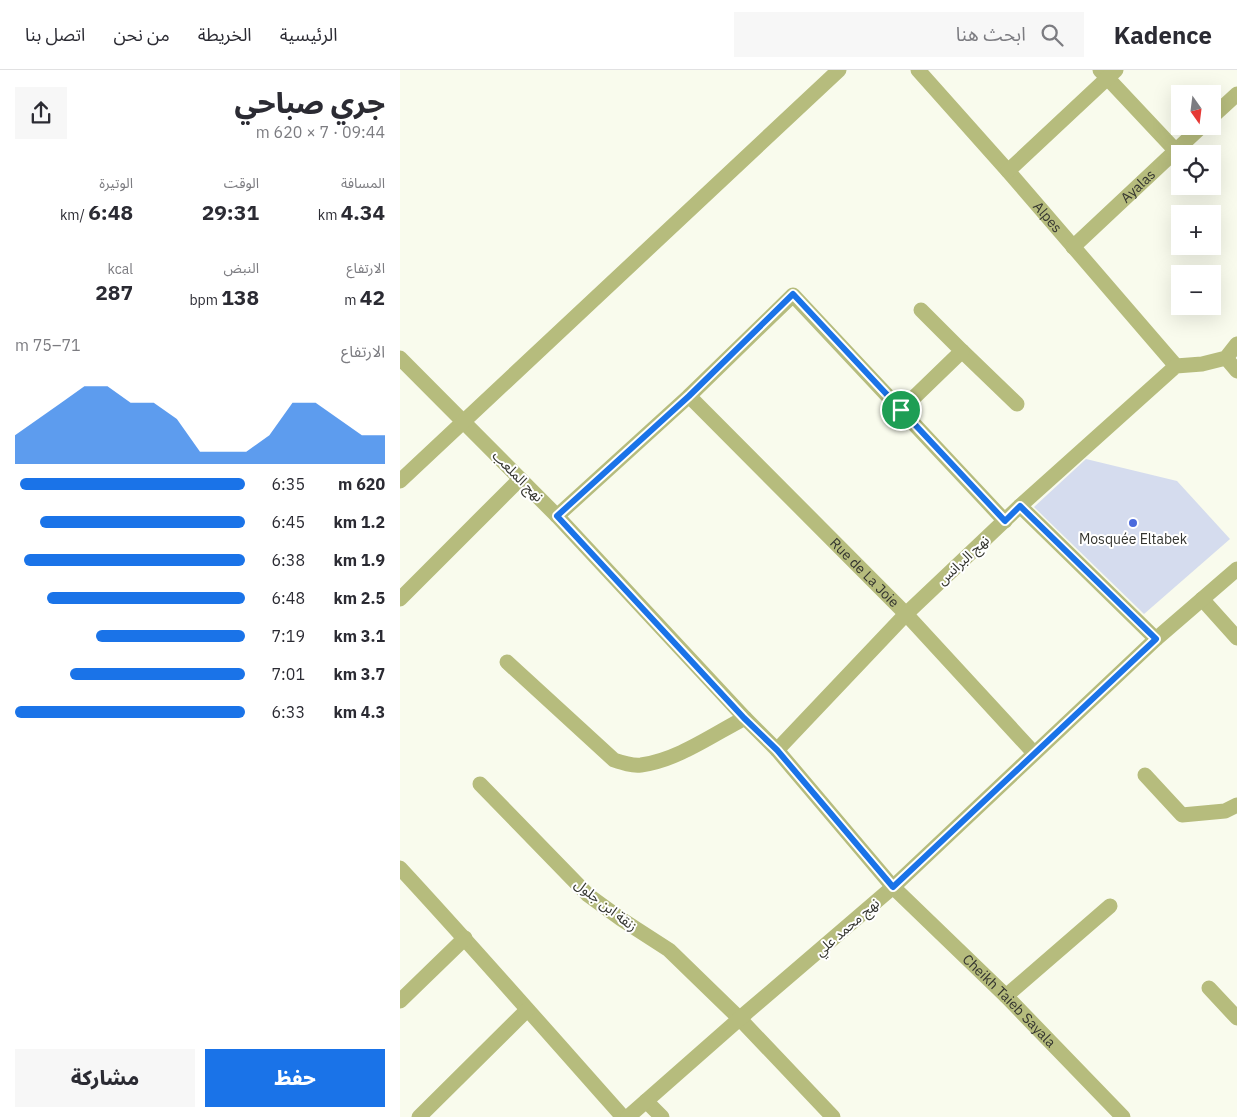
<!DOCTYPE html>
<html lang="ar">
<head>
<meta charset="utf-8">
<style>
  body { margin:0; font-family:"IBM Plex Sans","Noto Sans Arabic",sans-serif; background:#f7f7f7; color:#2b2b33; direction:rtl; height:100vh; display:flex; flex-direction:column; font-size:19px; white-space:nowrap }
  * { box-sizing:border-box; margin:0 }
  p { font-size:16px; color:#7c7c81 }
  .icon { flex:none; width:28px; height:28px; fill:none; stroke:currentColor; stroke-width:2; stroke-linecap:round; stroke-linejoin:round }
  .map { position:relative; flex:1; overflow:hidden; direction:ltr }
  .side { display:flex; flex-direction:column; background:#fff; width:400px }
  .side>* { flex:none }
  .needle { width:32px; rotate:166deg }
  .tools { position:absolute; left:771px; top:15px; display:grid; gap:10px }
  .tools a { display:grid; place-items:center; width:50px; height:50px; border-radius:0px; background:#fff; box-shadow:0 5px 20px #0002; font-size:25px }
  .pin { position:absolute; display:grid; place-items:center; width:42px; height:42px; color:#fff; margin:-21px; border:2px solid #fff; border-radius:50%; box-shadow:0 1px 5px #0007 }
  .round { display:grid; place-items:center; flex:none; width:52px; height:52px; border-radius:0px; background:#f7f7f7 }
  .summary { display:flex; align-items:center; justify-content:space-between; height:85px; padding:0 15px }
  h1 { font-size:28px; font-weight:800; line-height:38px }
  .stats { display:grid; grid-template-columns:repeat(3,1fr); gap:8px; height:85px; padding:5px 15px }
  .stats div { display:grid; align-content:center }
  .stats b { font-size:21px; font-weight:800 }
  .stats small { font-size:14px; font-weight:400 }
  .stats p { font-size:14px }
  .chart { height:140px; padding:10px 15px }
  .chart p { display:flex; justify-content:space-between }
  .chart svg { width:100%; height:90px; margin-top:5px; fill:#1a73e8; opacity:.7 }
  .cta { display:flex; gap:10px; margin-top:auto; padding:10px 15px }
  .cta a { flex:1; height:58px; border-radius:0px; background:#1a73e8; color:#fff; font-size:20px; font-weight:800; line-height:58px; text-align:center }
  .cta a+a { background:#f7f7f7; color:#2b2b33 }
  ul { padding:0 15px; list-style:none; font-size:16px }
  li { display:grid; grid-template-columns:80px 60px 1fr; align-items:center; height:38px }
  li i { height:12px; border-radius:6px; background:#1a73e8 }
  header { display:flex; align-items:center; gap:30px; box-sizing:border-box; height:70px; padding:0 25px; background:#fff; border-bottom:1px solid #e1e1e2 }
  header strong { font-size:24px }
  nav { display:flex; gap:28px; margin-inline-start:auto; font-size:18px }
  .search { width:350px; height:45px; background:#f7f7f7; display:flex; align-items:center; gap:12px; box-sizing:border-box; padding:0 18px; border-radius:0px; color:#7c7c81; font-size:19px }
  main { display:flex; flex:1; min-height:0 }
  .map>svg:first-child { display:block }
  .building { fill:#d5dcee }
  .lines { fill:none; stroke-linecap:round; stroke-linejoin:round }
  .minor { stroke:#b6bc7d; stroke-width:15 }
  .route-casing { stroke:#fff; stroke-width:10 }
  .route { stroke:#1a73e8; stroke-width:6 }
  .poi-dot { fill:#4a6add; stroke:#fff; stroke-width:2 }
  .labels { text-anchor:middle; dominant-baseline:central; stroke-width:4; stroke-linejoin:round; paint-order:stroke }
  .street-label { font-size:14px; fill:#33342f; stroke:#fff }
  .poi-label { font-size:14px; fill:#33342f; stroke:#fff }
</style>
</head>
<body>
<header>
<strong>Kadence</strong>
<div class="search"><svg class="icon" aria-label="search" viewBox="0 0 24 24"><circle cx="10" cy="10" r="6"/><path d="M15 15l6 6"/></svg>ابحث هنا</div>
<nav><a>الرئيسية</a><a>الخريطة</a><a>من نحن</a><a>اتصل بنا</a></nav>
</header>
<main>
<div class="map">
<svg width="837" height="1047" viewBox="0 0 837 1047">
  <rect width="100%" height="100%" fill="#f9fbed"/>
  <path class="building" d="M686 389 777 411 830 469 744 544 634 437Z"/>
  <g class="lines">
    <g class="minor">
      <path id="s1" d="M518 0 608 101 776 296"/>
      <path d="M700 0 776 81"/>
      <path d="M812 47 837 24"/>
      <path d="M608 101 716 0"/>
      <path id="s2" d="M673 177 802 56"/>
      <path d="M562 281 617 334"/>
      <path id="s3" d="M0 288 157 446 345 648 377 680 493 817 606 926 723 1047"/>
      <path d="M826 288 837 301"/>
      <path id="s4" d="M289 326 506 544 634 683"/>
      <path d="M501 340 562 281 521 240"/>
      <path d="M0 411 439 0"/>
      <path d="M620 436 756 569"/>
      <path d="M157 446 289 326 393 225 605 451"/>
      <path d="M0 529 120 409"/>
      <path d="M802 529 837 568"/>
      <path d="M107 592 214 690C223 693 232 696 241 695 278 690 312 665 345 648"/>
      <path d="M377 680 506 544 620 436 776 296 802 294 826 288 837 274"/>
      <path d="M745 705 782 745 825 741 837 735"/>
      <path d="M80 714 188 825 221 849 269 880 340 949 433 1047"/>
      <path d="M0 798C76 880 149 964 223 1047"/>
      <path d="M809 918 837 948"/>
      <path d="M606 926 710 836"/>
      <path d="M0 931 65 868"/>
      <path d="M246 1031 262 1047"/>
      <path d="M19 1047 127 940"/>
      <path d="M228 1047 346 943 493 817 756 569 837 499"/>
    </g>
  </g>
  <g class="lines">
    <g class="route-casing">
      <path id="route" d="M393 224 605 451 620 436 756 569 493 817 377 680 344 648 157 446 289 326Z"/>
    </g>
    <use href="#route" class="route"/>
  </g>
  <circle class="poi-dot" cx="733" cy="453" r="5"/>
  <g class="labels">
    <g class="street-label">
      <text stroke="none"><textPath href="#s2" startOffset="89">Ayalas</textPath></text>
      <text stroke="none"><textPath href="#s1" startOffset="196">Alpes</textPath></text>
      <text transform="translate(118 406) rotate(45)">نهج الملعب</text>
      <text transform="translate(563 490) rotate(-43)">نهج البرانس</text>
      <text stroke="none"><textPath href="#s4" startOffset="249">Rue de La Joie</textPath></text>
      <text transform="translate(206 835) rotate(38)">زنقة ابن جلول</text>
      <text transform="translate(447 857) rotate(-41)">نهج محمد علي</text>
      <text stroke="none"><textPath href="#s3" startOffset="886">Cheikh Taieb Sayala</textPath></text>
    </g>
    <g class="poi-label">
      <text x="733" y="469">Mosquée Eltabek</text>
    </g>
  </g>
</svg>
<div class="tools">
<a><svg class="needle" viewBox="-14 -14 28 28"><path d="M0-13l5 13h-10z" fill="#e53935"/><path d="M0 13l5-13h-10z" fill="#7c7c81"/></svg></a>
<a><svg class="icon" aria-label="locate" viewBox="0 0 24 24"><circle cx="12" cy="12" r="6"/><path d="M12 2v4M12 18v4M2 12h4M18 12h4"/></svg></a>
<a>+</a>
<a>−</a>
</div>
<div class="pin" style="left:501px;top:340px;background:#1e9e55"><svg class="icon" aria-label="arrive" viewBox="0 0 24 24"><path d="M6 21V4h12l-3 4 3 4H6"/></svg></div>
</div>
<section class="side">
<div class="summary"><div><h1>جري صباحي</h1><p>09:44 · 7 × 620 m</p></div><a class="round"><svg class="icon" aria-label="share" viewBox="0 0 24 24"><path d="M12 15V3M7 8l5-5 5 5M5 13v7h14v-7"/></svg></a></div>
<div class="stats">
<div><p>المسافة</p><b>4.34<small> km</small></b></div>
<div><p>الوقت</p><b>29:31</b></div>
<div><p>الوتيرة</p><b>6:48<small> /km</small></b></div>
</div>
<div class="stats">
<div><p>الارتفاع</p><b>42<small> m</small></b></div>
<div><p>النبض</p><b>138<small> bpm</small></b></div>
<div><p>kcal</p><b>287</b></div>
</div>
<div class="chart"><p><span>الارتفاع</span>71–75 m</p>
<svg viewBox="0 0 160 44" preserveAspectRatio="none"><path d="M0 44V30L10 22L20 14L30 6L40 6L50 14L60 14L70 22L80 38L90 38L100 38L110 30L120 14L130 14L140 22L150 30L160 30V44z"/></svg>
</div>
<ul>
<li><b>620 m</b>6:35<i style="width:98%"></i></li>
<li><b>1.2 km</b>6:45<i style="width:89%"></i></li>
<li><b>1.9 km</b>6:38<i style="width:96%"></i></li>
<li><b>2.5 km</b>6:48<i style="width:86%"></i></li>
<li><b>3.1 km</b>7:19<i style="width:65%"></i></li>
<li><b>3.7 km</b>7:01<i style="width:76%"></i></li>
<li><b>4.3 km</b>6:33<i style="width:100%"></i></li>
</ul>
<div class="cta"><a>حفظ</a><a>مشاركة</a></div>
</section>
</main>
</body>
</html>
